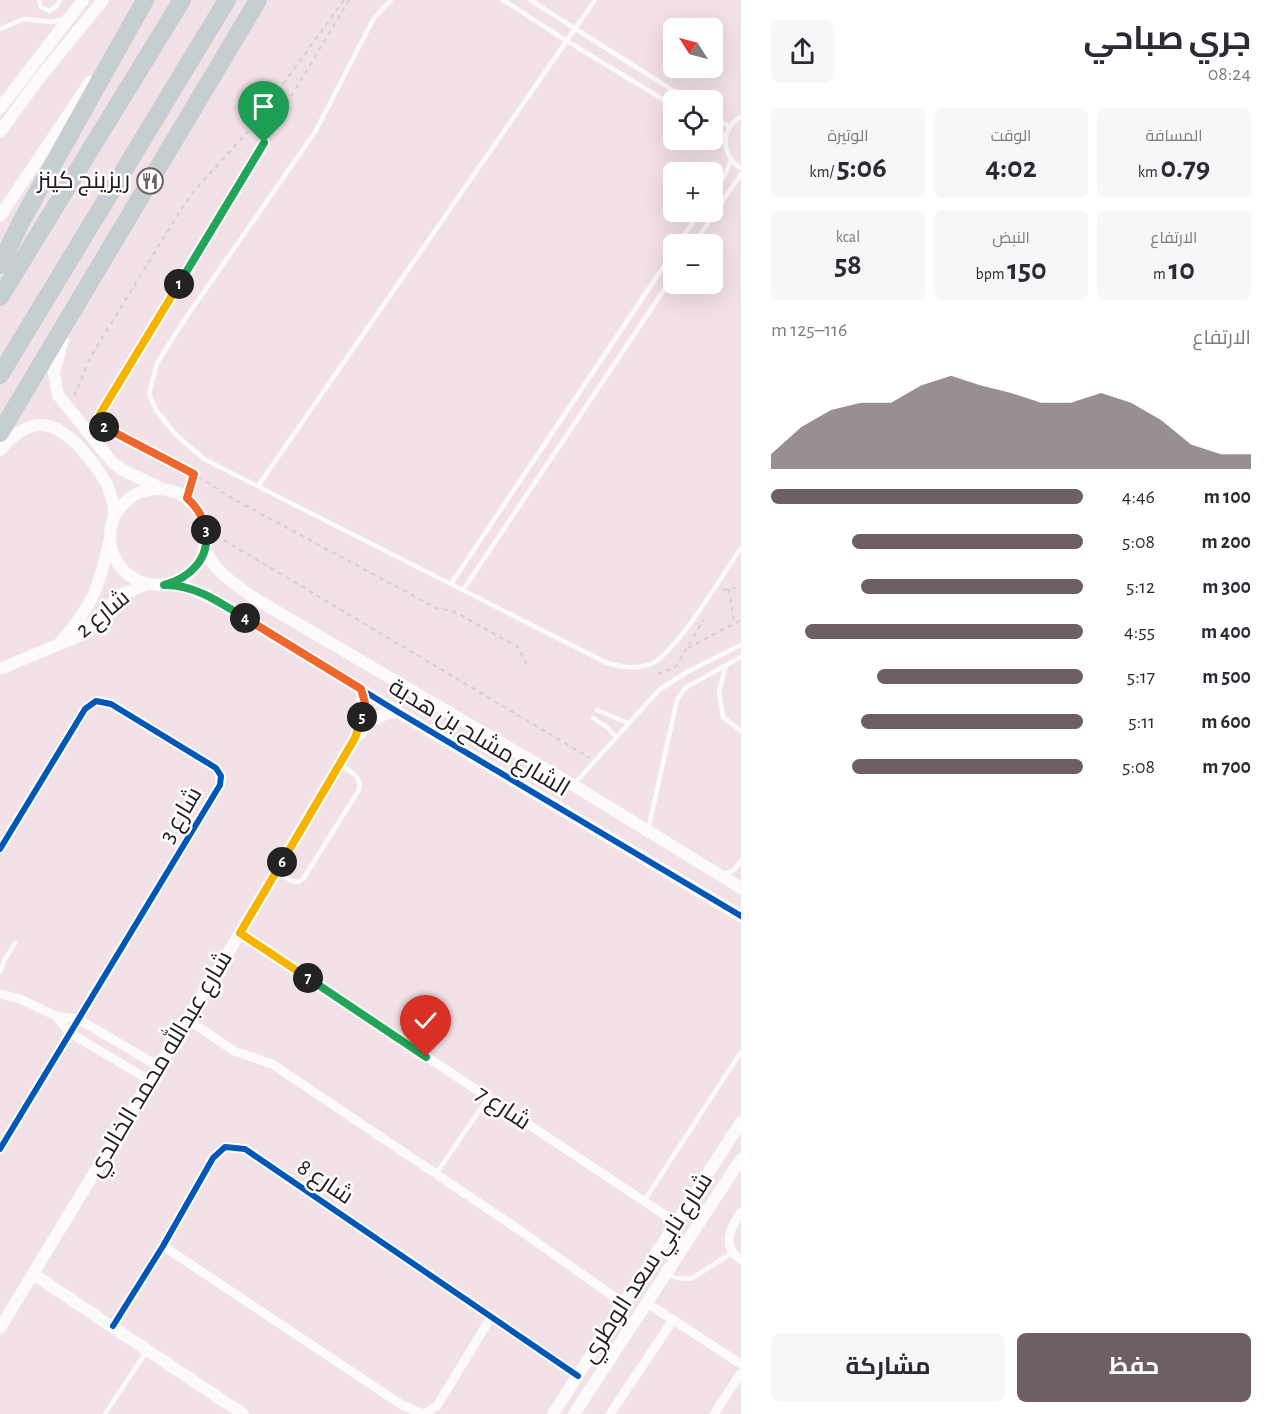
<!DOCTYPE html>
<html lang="ar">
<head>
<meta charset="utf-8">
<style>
  body { margin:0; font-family:"Alegreya Sans",Cairo,sans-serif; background:#f7f7f7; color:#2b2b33; direction:rtl; height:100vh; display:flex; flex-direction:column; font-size:22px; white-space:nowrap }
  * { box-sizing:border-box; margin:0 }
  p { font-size:20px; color:#7c7c81 }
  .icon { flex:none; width:33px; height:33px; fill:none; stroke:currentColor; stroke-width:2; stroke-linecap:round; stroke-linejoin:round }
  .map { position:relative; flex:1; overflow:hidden; direction:ltr }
  .side { display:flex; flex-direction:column; background:#fff; width:540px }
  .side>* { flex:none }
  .needle { width:39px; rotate:306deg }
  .fabs { position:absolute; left:663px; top:18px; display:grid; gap:12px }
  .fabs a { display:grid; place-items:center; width:60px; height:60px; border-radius:9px; background:#fff; box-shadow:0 6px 24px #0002; font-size:30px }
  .pin { position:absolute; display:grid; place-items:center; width:51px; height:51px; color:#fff; margin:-62px -26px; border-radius:50% 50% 50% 0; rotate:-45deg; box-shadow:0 0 6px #0007 }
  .pin .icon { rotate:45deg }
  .km { position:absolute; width:30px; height:30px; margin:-15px; border-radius:50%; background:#222; color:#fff; font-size:16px; line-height:30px; text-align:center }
  .round { display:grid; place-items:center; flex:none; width:63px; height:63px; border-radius:9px; background:#f7f7f7 }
  .headline { display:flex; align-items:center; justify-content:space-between; height:102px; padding:0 30px }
  h1 { font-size:33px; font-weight:700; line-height:45px }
  .metrics { display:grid; grid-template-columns:repeat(3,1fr); gap:9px; height:102px; padding:6px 30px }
  .metrics div { display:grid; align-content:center; border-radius:9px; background:#f7f7f7; text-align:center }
  .metrics b { font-size:30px; font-weight:700 }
  .metrics small { font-size:16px; font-weight:400 }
  .metrics p { font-size:16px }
  .chart { height:168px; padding:12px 30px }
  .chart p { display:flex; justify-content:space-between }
  .chart svg { width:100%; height:108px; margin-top:6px; fill:#6d6065; opacity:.7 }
  .button { display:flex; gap:12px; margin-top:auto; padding:12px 30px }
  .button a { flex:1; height:69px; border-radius:9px; background:#6d6065; color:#fff; font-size:24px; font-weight:700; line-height:69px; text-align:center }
  .button a+a { background:#f7f7f7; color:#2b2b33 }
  ul { padding:0 30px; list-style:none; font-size:20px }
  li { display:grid; grid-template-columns:96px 72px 1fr; align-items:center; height:45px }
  li i { height:15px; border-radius:8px; background:#6d6065 }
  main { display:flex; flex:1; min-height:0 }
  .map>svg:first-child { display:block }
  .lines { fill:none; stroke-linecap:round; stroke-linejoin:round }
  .path { stroke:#d5d0d2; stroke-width:2; stroke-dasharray:4.5 4.5; stroke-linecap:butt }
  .service { stroke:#fdfafb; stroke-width:4.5 }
  .minor { stroke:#fdfafb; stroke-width:9 }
  .tertiary { stroke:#fdfafb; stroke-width:12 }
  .motorway { stroke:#c5ced1; stroke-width:18 }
  .cycleway-casing { stroke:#fff; stroke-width:10 }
  .cycleway { stroke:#0057b8; stroke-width:6 }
  .split-1-casing { stroke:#fff; stroke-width:12 }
  .split-2-casing { stroke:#fff; stroke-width:12 }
  .split-3-casing { stroke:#fff; stroke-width:12 }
  .split-4-casing { stroke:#fff; stroke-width:12 }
  .split-5-casing { stroke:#fff; stroke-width:12 }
  .split-6-casing { stroke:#fff; stroke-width:12 }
  .split-7-casing { stroke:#fff; stroke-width:12 }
  .split-8-casing { stroke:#fff; stroke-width:12 }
  .split-1 { stroke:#22a559; stroke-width:8 }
  .split-2 { stroke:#f5b400; stroke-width:8 }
  .split-3 { stroke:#f0652b; stroke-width:8 }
  .split-4 { stroke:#22a559; stroke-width:8 }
  .split-5 { stroke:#f0652b; stroke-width:8 }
  .split-6 { stroke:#f5b400; stroke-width:8 }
  .split-7 { stroke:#f5b400; stroke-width:8 }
  .split-8 { stroke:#22a559; stroke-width:8 }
  .labels { text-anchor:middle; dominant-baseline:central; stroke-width:5; stroke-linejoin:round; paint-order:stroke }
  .poi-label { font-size:24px; fill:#261b1f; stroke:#fff; text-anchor:end }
  .street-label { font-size:24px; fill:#261b1f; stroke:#fff }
</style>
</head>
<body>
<main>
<section class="side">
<div class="headline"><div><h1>جري صباحي</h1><p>08:24</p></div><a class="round"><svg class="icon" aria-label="share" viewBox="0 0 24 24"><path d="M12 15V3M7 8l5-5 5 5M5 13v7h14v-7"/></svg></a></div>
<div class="metrics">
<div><p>المسافة</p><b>0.79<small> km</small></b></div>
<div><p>الوقت</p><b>4:02</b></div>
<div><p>الوتيرة</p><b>5:06<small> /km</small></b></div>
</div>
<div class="metrics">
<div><p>الارتفاع</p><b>10<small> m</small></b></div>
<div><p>النبض</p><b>150<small> bpm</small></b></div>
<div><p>kcal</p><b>58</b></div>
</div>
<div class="chart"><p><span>الارتفاع</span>116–125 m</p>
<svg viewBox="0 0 160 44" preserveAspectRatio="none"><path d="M0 44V38L10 27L20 20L30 17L40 17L50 10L60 6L70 10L80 13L90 17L100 17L110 13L120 17L130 24L140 34L150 38L160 38V44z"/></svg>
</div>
<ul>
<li><b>100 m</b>4:46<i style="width:100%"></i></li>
<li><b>200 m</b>5:08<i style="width:74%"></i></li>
<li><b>300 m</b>5:12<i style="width:71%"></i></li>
<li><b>400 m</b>4:55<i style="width:89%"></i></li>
<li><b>500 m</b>5:17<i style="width:66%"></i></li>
<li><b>600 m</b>5:11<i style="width:71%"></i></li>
<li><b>700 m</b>5:08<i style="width:74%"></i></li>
</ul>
<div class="button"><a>حفظ</a><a>مشاركة</a></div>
</section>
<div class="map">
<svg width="741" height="1414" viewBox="0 0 741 1414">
  <rect width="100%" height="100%" fill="#f2e1e7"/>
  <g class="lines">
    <path class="path" d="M349 0 100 414 104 426 194 474 230 497 436 608 453 611 518 647 527 665
      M74 396 91 356 182 208 194 191 252 127 344 0
      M187 497 194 474
      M207 534 222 539 590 758
      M729 589 734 623
      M723 590 741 587
      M688 648 741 620
      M658 674 675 668 704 619"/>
    <path class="service" d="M39 0 41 7 49 11 57 6 60 0
      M391 0 374 18 315 132 185 319 157 363 149 394 156 410 176 435 204 459 607 663C622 667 638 670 653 663 678 650 723 574 741 548
      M503 0 567 41 674 106
      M530 0 688 100
      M0 29 24 19 52 22 63 19
      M712 116 730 127
      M741 117C720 127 721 157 741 168
      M712 129 725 137
      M712 193 725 175 731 160
      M678 244 700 212
      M694 244 741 174
      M258 486 595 0
      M451 584 674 251
      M463 590 674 275
      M726 665 719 692 723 717 741 731
      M597 710 628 723
      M593 718 608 728 616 737
      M575 783 659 690 689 671 741 645
      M648 830 677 700 685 688 741 657
      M279 873 291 881 298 882 303 879 359 790C362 776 350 771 340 765
      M724 875 734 870 741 861
      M0 972 5 959 15 943
      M436 1174 488 1098
      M644 1201 741 1052
      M666 1274 677 1278 691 1279 732 1253
      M105 1414 146 1352"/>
    <path class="minor" d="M0 849 85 709 96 701 111 704 216 768 221 776 220 785 0 1149
      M240 933 677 1223
      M0 994 20 999 56 1016 78 1019 158 1066
      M56 1016 70 1033 149 1080
      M187 1019 234 1051 272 1064 518 1229 624 1304
      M741 1212C730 1228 721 1246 741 1260
      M163 1246 402 1405 423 1414
      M647 1303 741 1364
      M113 1326 163 1246 213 1158 225 1147 245 1149 578 1376
      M424 1414 437 1406 491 1317
      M610 1414 673 1320
      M714 1414 741 1373"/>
    <path class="tertiary" d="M0 108 83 0
      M0 132 38 80 103 0
      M0 216 90 82
      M63 340 54 373 58 395 113 463 123 470 160 488
      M0 450C34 410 60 422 89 458 104 477 114 492 114 516
      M110 537a48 48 0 1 1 96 0a48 48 0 1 1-96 0Z
      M205 549C215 574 238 586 259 601L573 785 741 888
      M164 585 179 584 219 602 398 712 741 916
      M59 644C92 606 98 591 109 543
      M0 669 79 636 120 595 148 584
      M358 735C370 721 379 713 398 712
      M33 1274 243 1414
      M0 1328 240 933 355 738C362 720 366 708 361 689
      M553 1414 741 1122
      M574 1414 741 1159"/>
    <path class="motorway" d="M0 265 22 220 145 0
      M0 297 182 0
      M0 375 227 0
      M0 433 258 0"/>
    <g class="cycleway-casing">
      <path id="cycleway" d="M164 585 179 584 219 602 398 712 741 916
        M0 849 85 709 96 701 111 704 216 768 221 776 220 785 0 1149
        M113 1326 163 1246 213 1158 225 1147 245 1149 578 1376"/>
    </g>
    <use href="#cycleway" class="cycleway"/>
  </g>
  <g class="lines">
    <g class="split-1-casing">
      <path id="split-1" d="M179 284 264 143"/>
    </g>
    <g class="split-2-casing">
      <path id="split-2" d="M104 427 100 414 179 284"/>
    </g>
    <g class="split-3-casing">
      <path id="split-3" d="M104 427 194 474 187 498C197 507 203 516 206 530"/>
    </g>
    <g class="split-4-casing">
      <path id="split-4" d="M206 530C210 559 190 578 164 585 194 584 221 603 245 618"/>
    </g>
    <g class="split-5-casing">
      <path id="split-5" d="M245 618 361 689 365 703 362 717"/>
    </g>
    <g class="split-6-casing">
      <path id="split-6" d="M282 862 355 738 362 717"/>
    </g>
    <g class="split-7-casing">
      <path id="split-7" d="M282 862 240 933 308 978"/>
    </g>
    <g class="split-8-casing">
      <path id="split-8" d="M308 978 426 1057"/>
    </g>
    <use href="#split-1" class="split-1"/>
    <use href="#split-2" class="split-2"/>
    <use href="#split-3" class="split-3"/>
    <use href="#split-4" class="split-4"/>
    <use href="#split-5" class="split-5"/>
    <use href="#split-6" class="split-6"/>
    <use href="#split-7" class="split-7"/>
    <use href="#split-8" class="split-8"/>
  </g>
  <defs>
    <g id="restaurant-ring" transform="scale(1.35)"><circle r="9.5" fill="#fff" stroke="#6d6065" stroke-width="1.5"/><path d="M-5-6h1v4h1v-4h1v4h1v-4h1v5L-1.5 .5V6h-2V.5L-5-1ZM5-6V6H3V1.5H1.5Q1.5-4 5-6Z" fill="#6d6065"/></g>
  </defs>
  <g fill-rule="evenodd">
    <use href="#restaurant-ring" x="150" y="181"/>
  </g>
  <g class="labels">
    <g class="poi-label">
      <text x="130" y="181">ريزينج كينز</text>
    </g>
    <g class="street-label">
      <text transform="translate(103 614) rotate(-39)">شارع 2</text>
      <text transform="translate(479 738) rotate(31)">الشارع مشلح بن هدبة</text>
      <text transform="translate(181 815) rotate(-59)">شارع 3</text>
      <text transform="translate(160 1064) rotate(-59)">شارع عبدالله محمد الخالدي</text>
      <text transform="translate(503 1108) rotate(34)">شارع 7</text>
      <text transform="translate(325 1182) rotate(34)">شارع 8</text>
      <text transform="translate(647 1268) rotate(-57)">شارع نابي سعد الوطري</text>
    </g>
  </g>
</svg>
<div class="fabs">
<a><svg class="needle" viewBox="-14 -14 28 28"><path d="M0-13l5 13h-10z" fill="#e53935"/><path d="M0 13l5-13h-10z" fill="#7c7c81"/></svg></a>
<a><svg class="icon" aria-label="locate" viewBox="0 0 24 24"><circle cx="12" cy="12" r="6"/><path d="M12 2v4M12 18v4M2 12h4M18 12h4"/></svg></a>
<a>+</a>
<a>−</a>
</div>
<div class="pin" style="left:264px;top:143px;background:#1e9e55"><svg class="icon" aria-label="arrive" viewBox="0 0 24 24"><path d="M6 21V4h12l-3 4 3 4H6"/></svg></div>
<div class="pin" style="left:426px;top:1057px;background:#d93025"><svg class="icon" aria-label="check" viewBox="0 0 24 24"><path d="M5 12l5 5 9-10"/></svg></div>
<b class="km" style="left:179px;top:284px">1</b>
<b class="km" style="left:104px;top:427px">2</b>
<b class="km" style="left:206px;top:530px">3</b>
<b class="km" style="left:245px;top:618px">4</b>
<b class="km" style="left:362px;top:717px">5</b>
<b class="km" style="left:282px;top:862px">6</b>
<b class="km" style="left:308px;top:978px">7</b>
</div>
</main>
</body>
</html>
